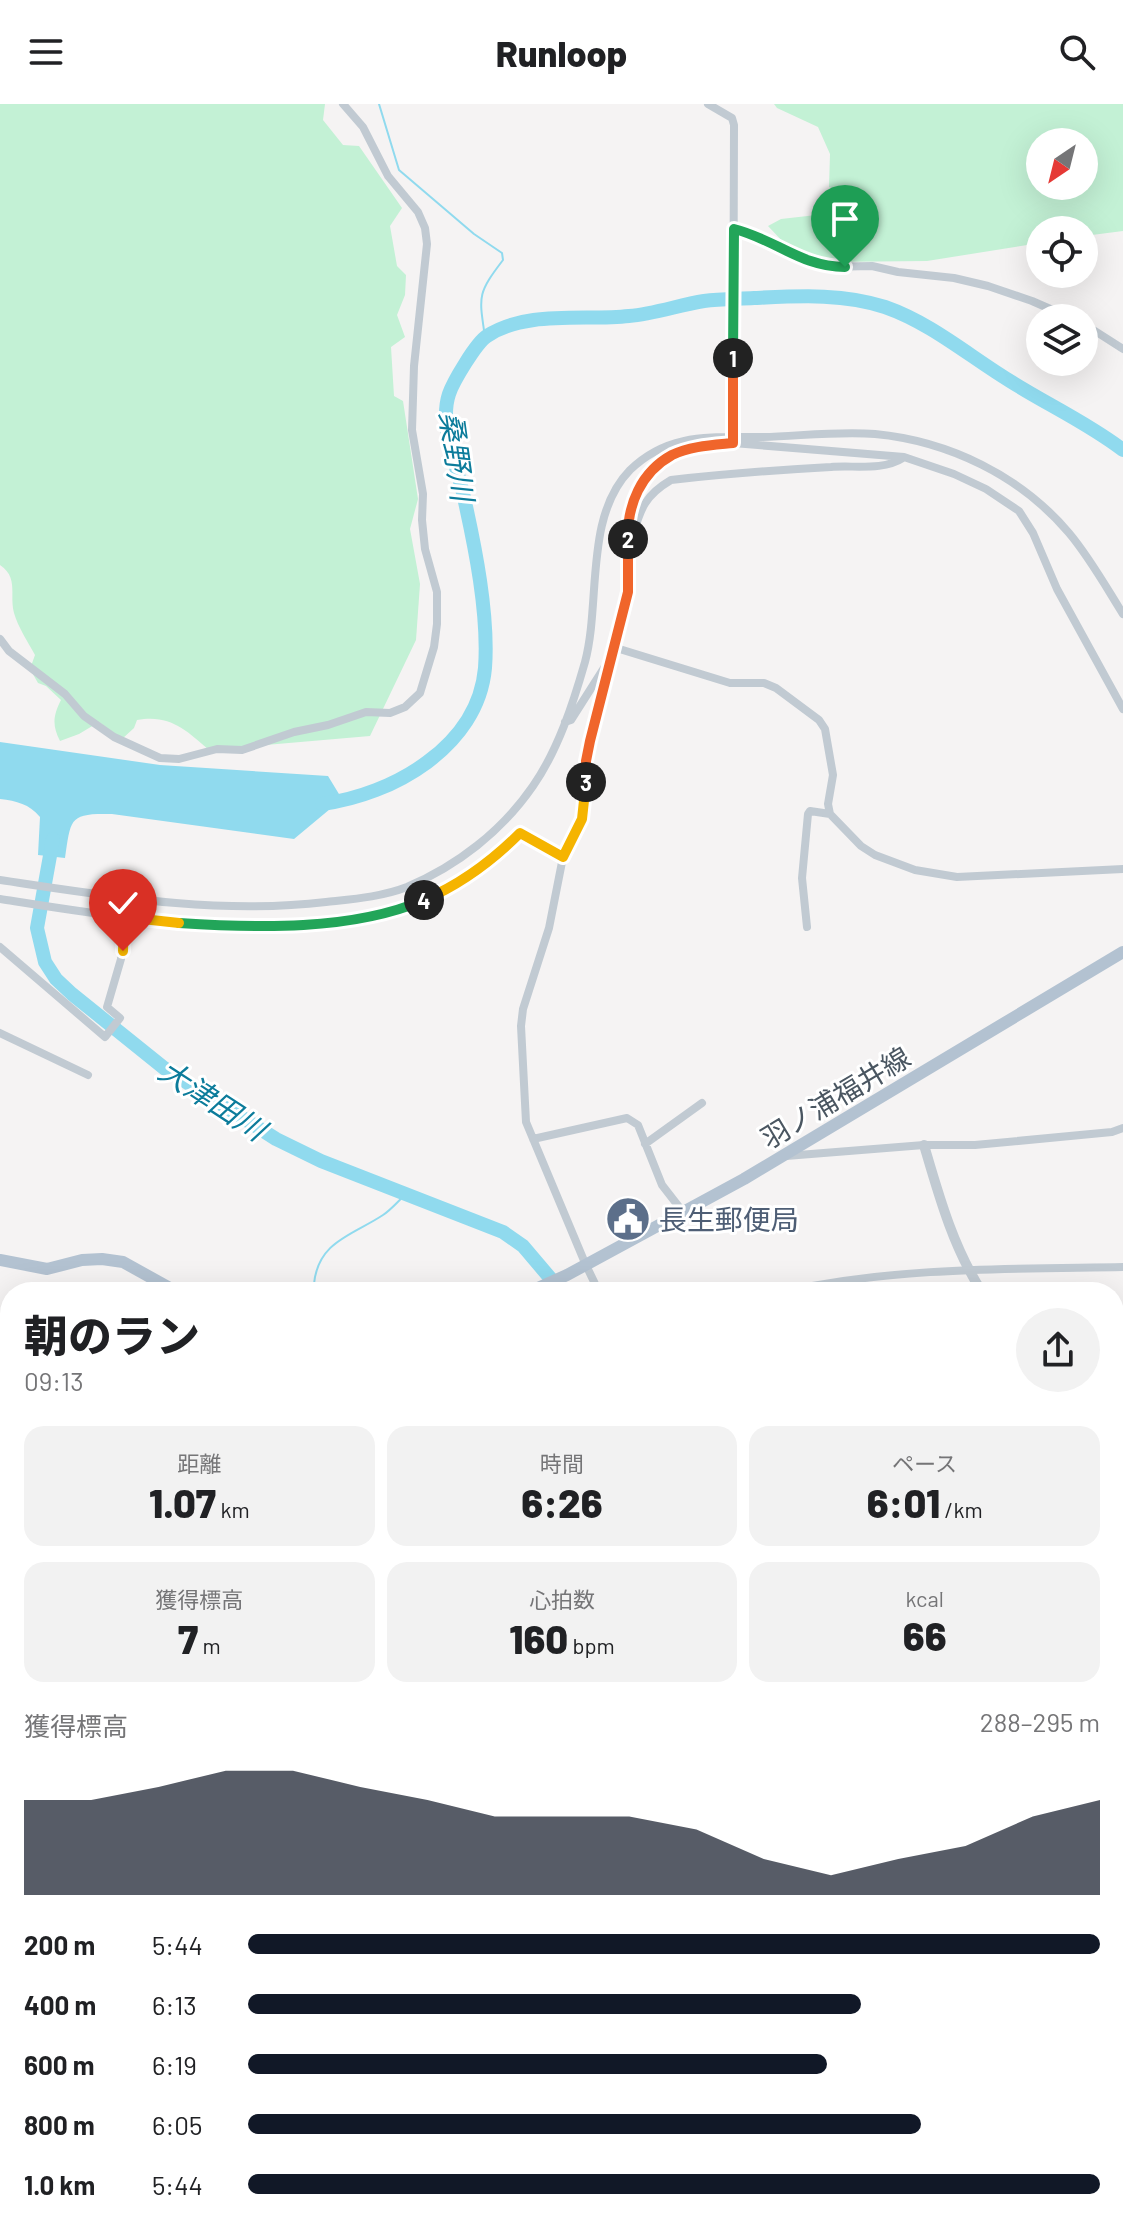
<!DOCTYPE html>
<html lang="ja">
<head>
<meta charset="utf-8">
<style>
  body { margin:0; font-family:Barlow,"Noto Sans JP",sans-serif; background:#f2f2f2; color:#202124; height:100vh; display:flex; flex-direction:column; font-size:30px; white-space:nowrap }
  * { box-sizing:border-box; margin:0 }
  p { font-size:26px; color:#757577 }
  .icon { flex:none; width:44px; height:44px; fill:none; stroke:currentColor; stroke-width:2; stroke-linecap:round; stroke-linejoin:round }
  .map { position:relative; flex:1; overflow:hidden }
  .drawer { position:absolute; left:0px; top:1178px; width:1124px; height:948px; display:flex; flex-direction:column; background:#fff; border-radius:32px 32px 0 0; box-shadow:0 8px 32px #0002 }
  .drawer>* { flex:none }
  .needle { width:52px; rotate:215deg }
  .tools { position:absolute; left:1026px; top:24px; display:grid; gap:16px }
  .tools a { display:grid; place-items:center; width:72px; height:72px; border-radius:50%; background:#fff; box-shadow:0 8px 32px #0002; font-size:40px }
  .pin { position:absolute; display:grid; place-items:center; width:68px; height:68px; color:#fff; margin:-82px -34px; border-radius:50% 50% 50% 0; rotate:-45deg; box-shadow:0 0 8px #0007 }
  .pin .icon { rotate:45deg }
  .km { position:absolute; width:40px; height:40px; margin:-20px; border-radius:50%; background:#222; color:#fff; font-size:22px; line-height:40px; text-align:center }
  .round { display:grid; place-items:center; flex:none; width:84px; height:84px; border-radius:42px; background:#f2f2f2 }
  .headline { display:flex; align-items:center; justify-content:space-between; height:136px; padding:0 24px }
  h1 { font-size:44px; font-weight:800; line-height:60px }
  .stats { display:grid; grid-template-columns:repeat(3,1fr); gap:12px; height:136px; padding:8px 24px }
  .stats div { display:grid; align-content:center; border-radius:20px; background:#f2f2f2; text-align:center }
  .stats b { font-size:40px; font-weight:800 }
  .stats small { font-size:22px; font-weight:400 }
  .stats p { font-size:22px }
  .chart { height:224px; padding:16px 24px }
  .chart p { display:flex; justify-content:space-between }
  .chart svg { width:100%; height:144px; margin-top:8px; fill:#111827; opacity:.7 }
  ul { padding:0 24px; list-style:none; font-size:26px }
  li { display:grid; grid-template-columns:128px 96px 1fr; align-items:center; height:60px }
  li i { height:20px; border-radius:10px; background:#111827 }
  header { display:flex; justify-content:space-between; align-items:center; height:104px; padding:0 24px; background:#fff; font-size:36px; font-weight:800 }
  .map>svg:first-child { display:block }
  .green { fill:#c3f1d5; fill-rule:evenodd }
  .water { fill:#90daee }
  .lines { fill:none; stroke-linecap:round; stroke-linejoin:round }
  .stream { stroke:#90daee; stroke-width:2 }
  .river { stroke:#90daee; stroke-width:14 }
  .minor { stroke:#c1cad2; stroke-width:8 }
  .tertiary { stroke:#c1cad2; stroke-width:10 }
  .primary { stroke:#b3c2d1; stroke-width:12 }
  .split-1-casing { stroke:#fff; stroke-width:16 }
  .split-2-casing { stroke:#fff; stroke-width:16 }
  .split-3-casing { stroke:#fff; stroke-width:16 }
  .split-4-casing { stroke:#fff; stroke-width:16 }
  .split-5-casing { stroke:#fff; stroke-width:16 }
  .split-6-casing { stroke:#fff; stroke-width:16 }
  .split-1 { stroke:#22a559; stroke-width:10 }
  .split-2 { stroke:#f0652b; stroke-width:10 }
  .split-3 { stroke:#f0652b; stroke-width:10 }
  .split-4 { stroke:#f5b400; stroke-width:10 }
  .split-5 { stroke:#22a559; stroke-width:10 }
  .split-6 { stroke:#f5b400; stroke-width:10 }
  .labels { text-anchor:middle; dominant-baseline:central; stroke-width:6; stroke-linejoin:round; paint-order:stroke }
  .street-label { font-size:28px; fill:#4a5661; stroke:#fff }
  .service-label { font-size:28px; fill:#4e5e75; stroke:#fff; text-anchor:start }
  .water-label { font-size:30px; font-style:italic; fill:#0c7c9b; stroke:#fff }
</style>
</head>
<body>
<header><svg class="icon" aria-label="menu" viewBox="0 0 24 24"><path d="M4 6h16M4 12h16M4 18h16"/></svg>Runloop<svg class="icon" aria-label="search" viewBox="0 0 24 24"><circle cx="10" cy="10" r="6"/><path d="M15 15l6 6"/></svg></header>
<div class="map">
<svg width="1123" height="2126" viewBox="0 0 1123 2126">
  <rect width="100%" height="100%" fill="#f5f3f3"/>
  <path class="green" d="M0 0H325L323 16 343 41 359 42 402 104 390 122 397 162 406 171 405 191 397 211 405 233 391 243 394 292 403 297 418 395 410 425 420 480 416 536 370 632 209 646C186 626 170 610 137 616L134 624 122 635 99 618 79 630 60 637C52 621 53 612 61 596L46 582 38 579 30 565 35 551C28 538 18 523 14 509 9 490 19 474 0 461Z
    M774 0H1123V127L1084 132V126H1040V139L927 157 824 158 785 140 768 122 781 115 825 110 855 94 829 83 830 50 818 23 777 4ZM1040 38H1084V82H1040Z"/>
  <path class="water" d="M0 638 160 661 328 672 342 695 294 735 112 710C69 709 71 714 65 754L38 751 40 713C29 700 17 697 0 695Z"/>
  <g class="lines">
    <path class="stream" d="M379 0 399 66 474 130 502 149 503 156C477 190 479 192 485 233
      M314 1180C318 1137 353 1131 383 1111 392 1105 399 1096 407 1089
      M1114 1684H1123
      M0 1735 10 1721
      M963 2126 964 2116"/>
    <path class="river" d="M322 700C392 691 478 643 485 564 489 511 475 442 463 389 456 359 439 320 449 290 453 278 476 239 487 232 526 206 585 217 629 212 654 210 679 201 704 197 720 195 737 195 754 194 798 192 843 189 885 203 931 219 969 252 1010 277 1048 301 1088 319 1123 346
      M53 735 37 824 45 858 56 875 72 890 164 964 276 1035 321 1057 503 1128 523 1142 562 1188
      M1114 1976 1123 1987"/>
    <path class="minor" d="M708 0 732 14 734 21 733 338
      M734 125 757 131 796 153 825 163 872 162 898 168 954 174 988 182 1032 197 1071 214
      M1084 220 1123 245
      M631 437C640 408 642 393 671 376 724 370 777 366 831 363 853 361 883 367 903 354
      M0 535 9 547 65 590 84 612 114 633 160 654 179 655 217 645 242 646 294 628 328 621 366 608 390 609 405 603 420 589 434 543 437 520V488L425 445 422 416 423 390 412 326 414 262 427 140 425 124 418 108 388 72 363 23 343 0
      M613 543 730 579H764L776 584 819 616 825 625 833 671 828 700 830 710 861 742 875 751 915 766 957 773 1123 765
      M565 618 571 616 604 564 609 561
      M0 776C108 792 217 811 326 798 353 795 381 793 407 783 457 762 502 727 533 682 558 646 573 600 585 558 601 498 584 413 630 366 670 327 714 334 763 333 800 332 839 327 875 330 949 337 1021 372 1069 429 1090 454 1106 483 1123 510
      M0 795C128 815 330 850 449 785 476 770 498 750 520 729L563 753
      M807 823 802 774 808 710 810 707 830 710
      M0 843 105 933 120 914 107 903 121 855 124 813
      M0 929 88 971
      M533 1035 627 1014 638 1021 662 1081 683 1108
      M645 1040 702 999
      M786 1052 924 1041H975L1112 1028 1123 1024
      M605 1188 597 1184 585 1159 526 1018 521 922 523 905 549 824 563 753 582 715 586 698V657L628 488V418L633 399 640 380 657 362 674 350 698 343 733 339 904 353 954 370 986 385 1019 407 1033 429 1057 485 1123 605
      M782 1188C895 1163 1008 1165 1123 1163
      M1114 1295 1123 1296
      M0 1530 10 1527
      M1114 2016 1123 2018
      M432 2126 433 2116
      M958 2126 959 2116"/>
    <path class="tertiary" d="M924 1041C939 1092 953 1143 982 1188
      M1114 1403 1123 1439"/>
    <path class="primary" d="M0 1156 47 1165 82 1156 102 1155 123 1158 177 1188
      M262 1188 275 1185 364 1188
      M529 1188 567 1171 744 1075 1123 848
      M0 2013 10 1972"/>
  </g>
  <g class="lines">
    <g class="split-1-casing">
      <path id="split-1" d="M733 254 734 125C775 135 801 163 845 163"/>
    </g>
    <g class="split-2-casing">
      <path id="split-2" d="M628 435C627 401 641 368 672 351 690 342 713 341 733 339V254"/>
    </g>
    <g class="split-3-casing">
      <path id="split-3" d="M586 678V657L590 637 628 488V435"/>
    </g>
    <g class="split-4-casing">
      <path id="split-4" d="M424 796C461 780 491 758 520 729L563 753 582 715 586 678"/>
    </g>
    <g class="split-5-casing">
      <path id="split-5" d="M179 819C256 824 352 827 424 796"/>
    </g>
    <g class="split-6-casing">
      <path id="split-6" d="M123 847 124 813 179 819"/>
    </g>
    <use href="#split-1" class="split-1"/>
    <use href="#split-2" class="split-2"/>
    <use href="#split-3" class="split-3"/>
    <use href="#split-4" class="split-4"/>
    <use href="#split-5" class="split-5"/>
    <use href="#split-6" class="split-6"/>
  </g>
  <defs>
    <g id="civic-disc" transform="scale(2.3)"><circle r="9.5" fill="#5c6f8a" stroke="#fff"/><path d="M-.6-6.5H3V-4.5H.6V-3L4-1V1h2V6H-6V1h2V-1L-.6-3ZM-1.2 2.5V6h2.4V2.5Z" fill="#fff"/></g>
  </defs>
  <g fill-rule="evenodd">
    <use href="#civic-disc" x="628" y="1115"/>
  </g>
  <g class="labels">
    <g class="street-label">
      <text transform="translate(835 993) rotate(-31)">羽ノ浦福井線</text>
    </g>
    <g class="service-label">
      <text x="659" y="1115">長生郵便局</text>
    </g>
    <g class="water-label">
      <text transform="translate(458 352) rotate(82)">桑野川</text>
      <text transform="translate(213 995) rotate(33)">大津田川</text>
    </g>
  </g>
</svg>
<div class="tools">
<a><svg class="needle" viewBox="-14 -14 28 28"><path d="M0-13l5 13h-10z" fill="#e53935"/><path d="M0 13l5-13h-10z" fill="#757577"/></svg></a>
<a><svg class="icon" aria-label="locate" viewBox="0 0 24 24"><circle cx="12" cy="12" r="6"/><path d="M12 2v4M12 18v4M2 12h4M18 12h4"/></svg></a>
<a><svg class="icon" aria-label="layers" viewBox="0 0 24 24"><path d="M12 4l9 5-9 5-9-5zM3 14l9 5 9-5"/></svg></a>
</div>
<div class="pin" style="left:845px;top:163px;background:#1e9e55"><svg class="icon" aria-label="arrive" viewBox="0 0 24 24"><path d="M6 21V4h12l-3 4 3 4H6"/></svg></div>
<div class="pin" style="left:123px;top:847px;background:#d93025"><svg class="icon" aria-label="check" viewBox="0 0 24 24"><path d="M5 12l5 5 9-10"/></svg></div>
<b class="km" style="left:733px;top:254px">1</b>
<b class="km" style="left:628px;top:435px">2</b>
<b class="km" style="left:586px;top:678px">3</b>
<b class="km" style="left:424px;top:796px">4</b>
<section class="drawer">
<div class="headline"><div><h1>朝のラン</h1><p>09:13</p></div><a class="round"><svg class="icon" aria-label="share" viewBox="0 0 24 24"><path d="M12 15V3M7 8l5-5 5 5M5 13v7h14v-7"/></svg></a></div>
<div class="stats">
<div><p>距離</p><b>1.07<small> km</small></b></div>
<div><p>時間</p><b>6:26</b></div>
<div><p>ペース</p><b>6:01<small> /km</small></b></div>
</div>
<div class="stats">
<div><p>獲得標高</p><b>7<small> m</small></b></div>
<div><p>心拍数</p><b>160<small> bpm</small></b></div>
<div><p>kcal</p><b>66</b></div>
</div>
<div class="chart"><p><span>獲得標高</span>288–295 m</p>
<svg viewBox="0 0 160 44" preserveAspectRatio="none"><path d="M0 44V15L10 15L20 11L30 6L40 6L50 11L60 15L70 20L80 20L90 20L100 24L110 33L120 38L130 33L140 29L150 20L160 15V44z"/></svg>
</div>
<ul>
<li><b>200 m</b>5:44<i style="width:100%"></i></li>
<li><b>400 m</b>6:13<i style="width:72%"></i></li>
<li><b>600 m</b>6:19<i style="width:68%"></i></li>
<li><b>800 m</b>6:05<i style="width:79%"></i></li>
<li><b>1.0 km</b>5:44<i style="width:100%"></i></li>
</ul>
</section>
</div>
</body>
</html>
